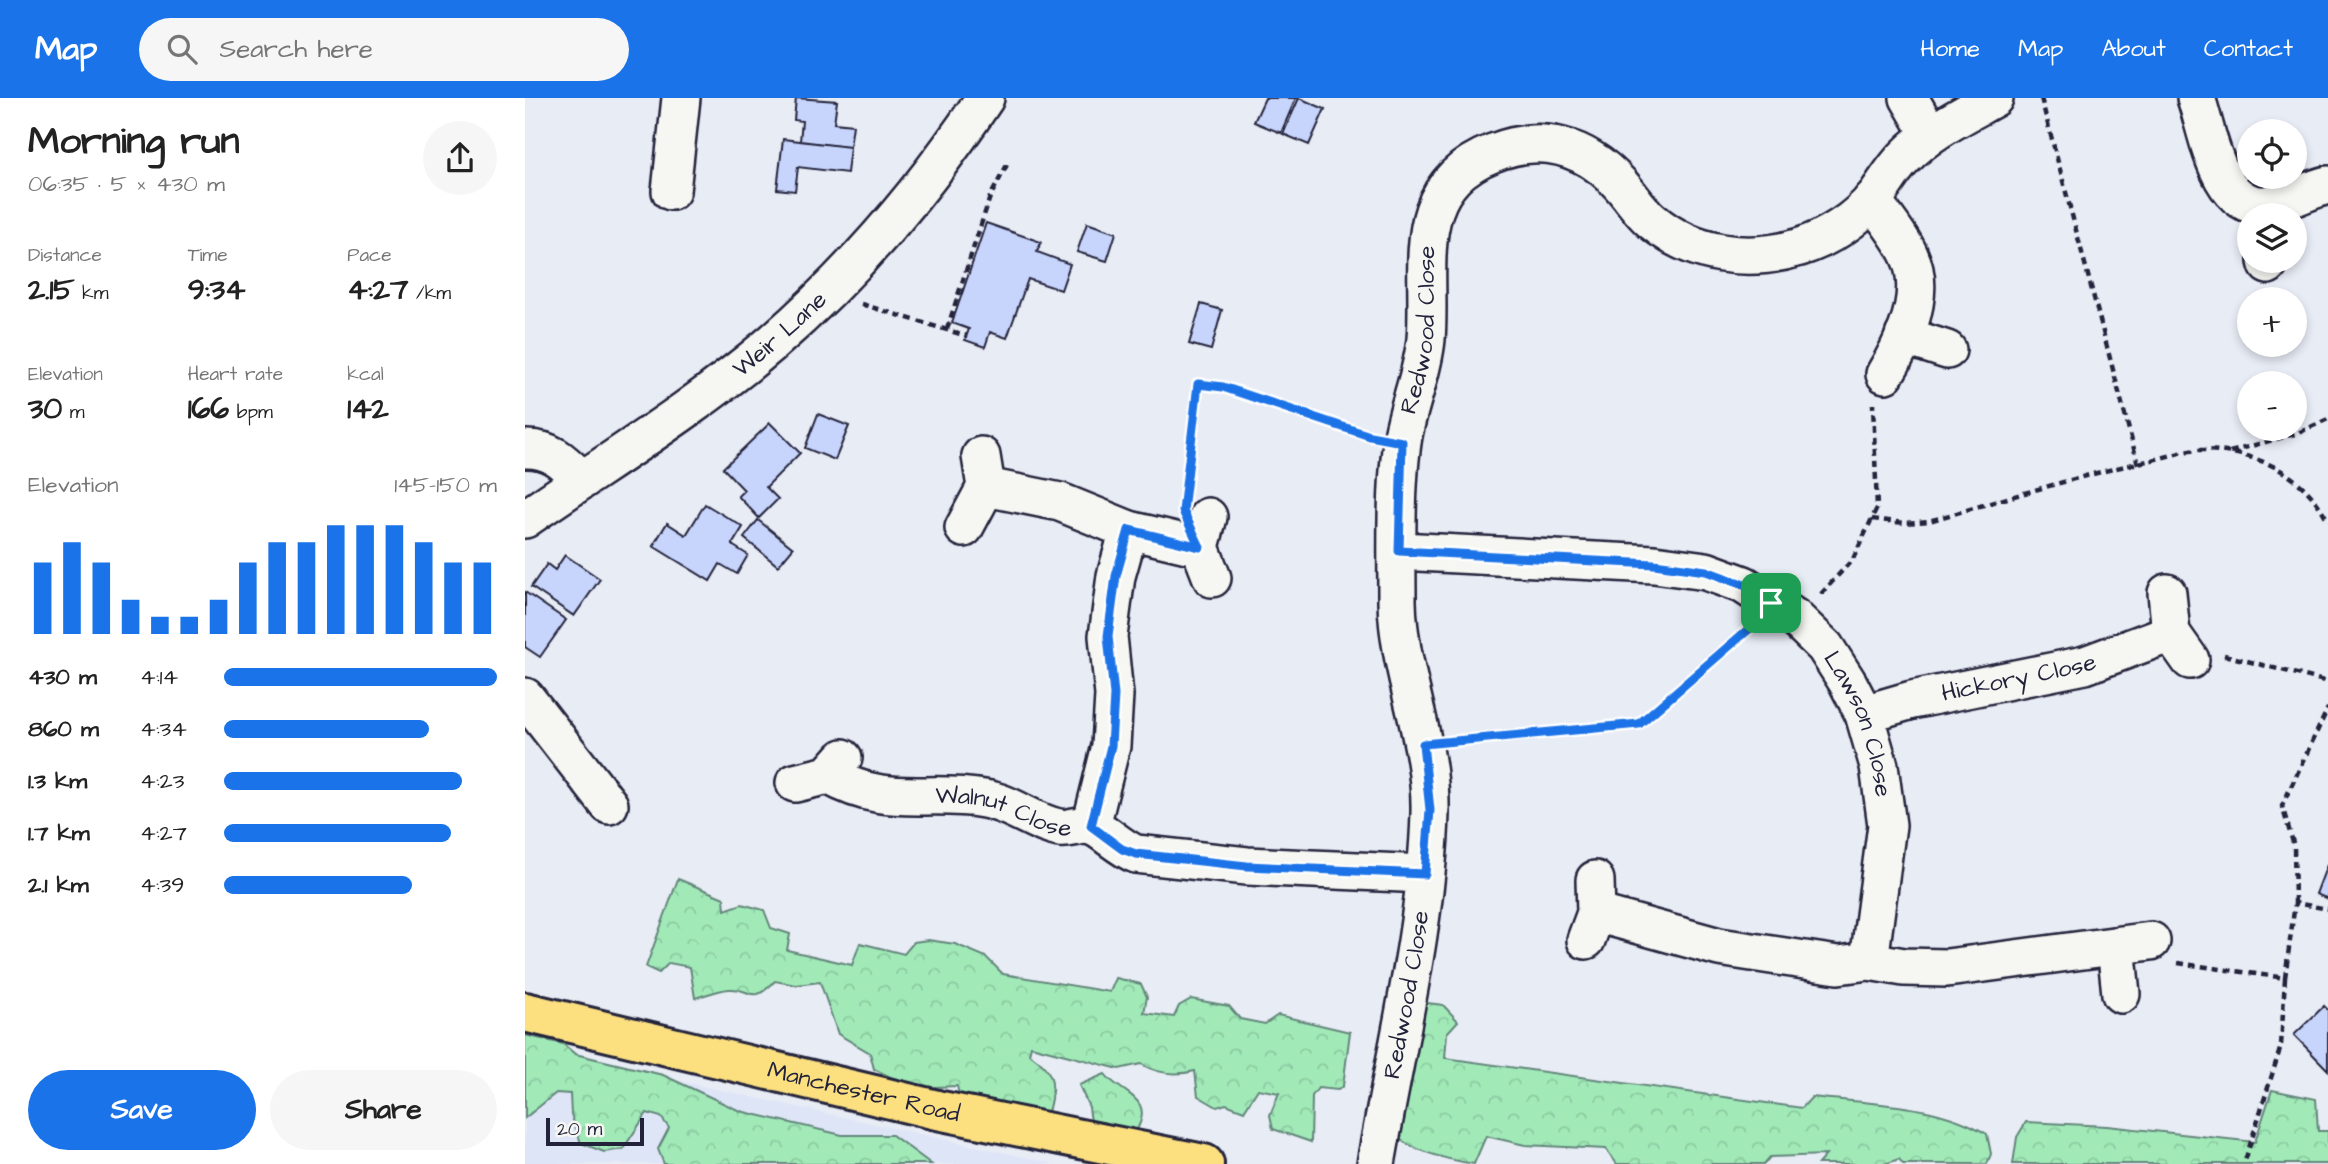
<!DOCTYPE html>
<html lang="en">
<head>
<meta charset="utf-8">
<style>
  body { margin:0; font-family:"Architects Daughter",sans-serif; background:#f6f6f6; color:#222; height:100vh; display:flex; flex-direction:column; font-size:26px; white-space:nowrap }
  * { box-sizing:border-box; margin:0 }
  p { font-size:23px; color:#767676 }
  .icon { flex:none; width:38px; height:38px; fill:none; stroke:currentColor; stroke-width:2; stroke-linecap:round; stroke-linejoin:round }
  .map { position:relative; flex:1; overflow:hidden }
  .panel { display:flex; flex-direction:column; background:#fff; width:525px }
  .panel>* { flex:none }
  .buttons { position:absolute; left:1712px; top:21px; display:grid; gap:14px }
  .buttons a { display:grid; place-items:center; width:70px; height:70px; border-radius:50%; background:#fff; box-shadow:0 4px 10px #0003; font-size:35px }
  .scale { position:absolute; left:21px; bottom:18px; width:98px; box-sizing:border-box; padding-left:7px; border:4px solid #22223b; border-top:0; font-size:19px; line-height:24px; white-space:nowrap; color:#22223b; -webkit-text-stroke:5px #f6f6f2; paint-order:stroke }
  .pin { position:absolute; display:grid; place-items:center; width:60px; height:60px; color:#fff; margin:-30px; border-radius:14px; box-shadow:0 4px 10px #0006 }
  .round { display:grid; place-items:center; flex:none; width:74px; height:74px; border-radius:37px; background:#f6f6f6 }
  .headline { display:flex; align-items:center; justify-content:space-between; height:119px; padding:0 28px }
  h1 { font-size:38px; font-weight:700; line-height:52px }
  .figures { display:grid; grid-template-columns:repeat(3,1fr); gap:10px; height:119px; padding:7px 28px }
  .figures div { display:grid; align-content:center }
  .figures b { font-size:30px; font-weight:700 }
  .figures small { font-size:19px; font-weight:400 }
  .figures p { font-size:19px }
  .chart { height:196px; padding:14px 28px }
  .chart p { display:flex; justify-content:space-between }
  .chart svg { width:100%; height:126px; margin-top:7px; stroke:#1a73e8; stroke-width:6 }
  .cta { display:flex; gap:14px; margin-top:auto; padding:14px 28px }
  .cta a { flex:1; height:80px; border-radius:42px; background:#1a73e8; color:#fff; font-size:28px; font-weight:700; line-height:80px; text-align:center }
  .cta a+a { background:#f6f6f6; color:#222 }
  ul { padding:0 28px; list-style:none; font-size:23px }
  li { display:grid; grid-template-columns:112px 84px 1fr; align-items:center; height:52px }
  li i { height:18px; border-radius:9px; background:#1a73e8 }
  header { display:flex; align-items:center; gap:42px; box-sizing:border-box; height:98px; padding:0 35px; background:#1a73e8; color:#fff }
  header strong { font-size:33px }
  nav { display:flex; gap:38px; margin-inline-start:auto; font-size:24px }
  .search { width:490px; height:63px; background:#f6f6f6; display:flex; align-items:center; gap:18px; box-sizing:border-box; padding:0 24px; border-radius:38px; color:#767676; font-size:26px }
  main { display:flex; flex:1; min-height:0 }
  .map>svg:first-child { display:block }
  .built { fill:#dee5f7 }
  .forest { fill:url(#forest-crowns); stroke:#62867a; stroke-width:2 }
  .building { fill:#c7d5fc; stroke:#22223b; stroke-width:2 }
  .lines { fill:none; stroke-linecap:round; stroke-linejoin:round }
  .minor-casing { stroke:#22223b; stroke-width:42 }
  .primary-casing { stroke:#22223b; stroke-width:44 }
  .path { stroke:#22223b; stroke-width:4.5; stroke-dasharray:7 5; stroke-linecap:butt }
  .minor { stroke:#f6f6f2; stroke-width:37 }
  .primary { stroke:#fce080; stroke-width:38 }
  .route-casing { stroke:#fff; stroke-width:14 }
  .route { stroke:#1a73e8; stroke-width:9 }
  .labels { text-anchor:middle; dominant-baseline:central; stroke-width:5; stroke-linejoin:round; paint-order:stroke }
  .street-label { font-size:24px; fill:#22223b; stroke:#f6f6f2 }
</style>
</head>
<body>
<header>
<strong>Map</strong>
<div class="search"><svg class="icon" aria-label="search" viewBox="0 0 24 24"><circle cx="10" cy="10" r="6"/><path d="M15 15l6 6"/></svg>Search here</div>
<nav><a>Home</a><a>Map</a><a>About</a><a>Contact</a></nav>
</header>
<main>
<section class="panel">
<div class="headline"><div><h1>Morning run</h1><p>06:35 · 5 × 430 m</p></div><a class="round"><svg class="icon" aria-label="share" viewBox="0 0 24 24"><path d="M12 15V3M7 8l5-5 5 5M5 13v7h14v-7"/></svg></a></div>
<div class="figures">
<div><p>Distance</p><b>2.15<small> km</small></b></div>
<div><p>Time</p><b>9:34</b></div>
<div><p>Pace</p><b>4:27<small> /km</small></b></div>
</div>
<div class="figures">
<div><p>Elevation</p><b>30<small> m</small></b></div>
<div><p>Heart rate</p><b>166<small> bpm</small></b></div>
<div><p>kcal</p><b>142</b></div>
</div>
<div class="chart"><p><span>Elevation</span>145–150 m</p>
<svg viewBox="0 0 160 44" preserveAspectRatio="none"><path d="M5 44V19M15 44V12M25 44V19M35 44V32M45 44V38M55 44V38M65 44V32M75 44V19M85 44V12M95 44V12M105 44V6M115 44V6M125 44V6M135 44V12M145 44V19M155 44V19"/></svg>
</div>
<ul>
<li><b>430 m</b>4:14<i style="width:100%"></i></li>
<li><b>860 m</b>4:34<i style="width:75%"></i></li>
<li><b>1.3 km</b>4:23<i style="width:87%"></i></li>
<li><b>1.7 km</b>4:27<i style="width:83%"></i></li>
<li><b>2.1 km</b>4:39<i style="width:69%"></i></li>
</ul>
<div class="cta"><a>Save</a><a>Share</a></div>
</section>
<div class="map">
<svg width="1803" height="1066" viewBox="0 0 1803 1066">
  <defs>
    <pattern id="forest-crowns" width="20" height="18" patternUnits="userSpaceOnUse" patternTransform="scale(1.75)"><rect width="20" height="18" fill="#a1eab8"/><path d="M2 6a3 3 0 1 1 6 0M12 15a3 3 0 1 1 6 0" fill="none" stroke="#8ac89f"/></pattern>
  </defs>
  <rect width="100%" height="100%" fill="#e8ecf5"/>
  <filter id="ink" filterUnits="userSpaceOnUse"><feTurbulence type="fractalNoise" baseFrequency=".0143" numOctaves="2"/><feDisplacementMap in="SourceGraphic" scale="14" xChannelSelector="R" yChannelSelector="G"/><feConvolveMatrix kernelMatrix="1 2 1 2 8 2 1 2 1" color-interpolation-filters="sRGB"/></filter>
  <g filter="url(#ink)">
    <path class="built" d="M0 949 531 1066H0Z"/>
    <path class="forest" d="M153 781 199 800 200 812 217 806 239 812 246 830 265 836 262 852 327 867 335 845 379 856 389 844 403 842 430 846 461 859 478 876 585 894 591 880 616 886 622 899 619 915 649 919 654 908 666 901 704 908 715 921 740 926 753 917 825 934 818 988 813 992 793 990 787 998 786 1044 748 1031 745 1017 754 995 733 991 719 1013 701 1006 692 1009 673 998 670 973C650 978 633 976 616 966L594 971 506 948 504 956C532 974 530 987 522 1018L438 1012 432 988 388 990 349 971 345 955 313 936 295 884 271 887 250 883C225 909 227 889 204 891 193 892 181 897 170 900L165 869 144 865 134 875 121 869Z
      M894 904 918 907 933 923 922 935 920 960 1277 1010 1287 999C1345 1006 1411 1005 1462 1036L1466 1056 1462 1066H1378L1374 1061 1360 1066H1293L1301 1057 1245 1059 1239 1066H1092L1081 1051 1000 1047 961 1038 949 1066C919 1061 887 1053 863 1033Z
      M0 937 38 946 50 956 138 977 215 1013 317 1037H367L406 1066H139L133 1051 144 1030 136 1019 122 1015 98 1051 79 1054 56 1045 46 1016 45 996 31 995 0 1020Z
      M580 976C596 997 632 999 610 1035L566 1024 564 1009 554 987Z
      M1747 992 1791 1001 1793 1033H1803V1066H1488L1492 1039 1501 1024 1582 1028 1730 1044Z"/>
    <path class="building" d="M271 0 312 3 309 25 328 27 325 49 275 43 277 23 269 22Z
      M740 0H771L756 35 729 24Z
      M774 0 800 11 784 47 758 36Z
      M258 41 325 49 322 75 273 69 270 93 252 91Z
      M461 125 516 144 512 154 545 166 536 192 503 181 482 240 465 234 460 249 440 242 444 231 427 225Z
      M562 125 591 135 582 163 552 154Z
      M676 206 697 212 686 252 664 246Z
      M293 316 324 328 310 362 280 350Z
      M245 325 275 355 241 389 253 401 234 420 213 398 219 392 198 370Z
      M180 406 218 429 207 447 223 457 212 476 195 466 185 483 128 448 142 425 161 437Z
      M233 422 268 450 253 468 219 440Z
      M40 457 75 481 49 518 6 489 22 466 30 472Z
      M0 494 41 522 15 559 0 549Z
      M1802 767H1803V801L1791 796Z
      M1799 908 1803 912V972L1769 937Z"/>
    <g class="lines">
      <g class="minor-casing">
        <g id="minor">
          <path d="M1384 0 1405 36"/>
          <path d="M1671 0C1683 33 1692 111 1740 107 1762 105 1782 92 1803 87"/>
          <path d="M146 93 156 0"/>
          <path d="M1347 102C1360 120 1375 137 1384 157 1402 195 1380 243 1360 276"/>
          <path d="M1742 163 1743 167"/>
          <path d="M1379 238 1422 252"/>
          <path d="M0 351C26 350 39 364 57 382"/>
          <path d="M461 389 535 404 604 432 675 449"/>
          <path d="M683 419 675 449 687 480"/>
          <path id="s1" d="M0 421C82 364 171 310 247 245 329 174 400 90 460 0"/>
          <path d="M439 430 461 389 456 358"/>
          <path id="s2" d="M874 453 1129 466 1181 473 1219 487 1270 520 1300 549 1323 585 1339 616 1354 668 1362 727 1344 863"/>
          <path d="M1642 495 1646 535 1665 562"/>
          <path d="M0 599 84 707"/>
          <path id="s3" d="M1339 616 1387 602 1560 567 1646 535"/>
          <path id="s4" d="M303 677C363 711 398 691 459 701 487 705 508 725 534 730 545 732 556 725 566 728 577 731 595 750 611 756L722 768 900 776"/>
          <path d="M270 685 303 677 318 660"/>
          <path d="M566 728 586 648 589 597 583 538 591 478 604 432"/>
          <path d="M1071 815 1194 849 1313 867 1344 863 1379 869 1422 870 1626 843"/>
          <path d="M1061 842 1071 815 1070 782"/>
          <path d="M1591 848 1596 896"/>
          <path id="s5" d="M851 1066C870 954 902 827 905 715 907 643 873 574 872 503 872 453 870 386 878 338 884 305 898 274 901 241 907 170 881 89 968 55 1017 35 1060 48 1095 86 1106 98 1115 113 1127 123 1168 158 1225 165 1275 149 1303 140 1331 122 1350 99 1360 86 1368 71 1380 59 1405 33 1437 18 1469 0"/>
        </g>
      </g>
      <g class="primary-casing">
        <g id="primary">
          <path id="s6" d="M0 914 412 1012 679 1066"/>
        </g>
      </g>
      <path class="path" d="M1516 0 1613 366
        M336 206 442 238
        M422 231 465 99 484 63
        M1705 354 1773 335 1803 321
        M660 394 673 286 698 289 845 338
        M1347 421 1379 425 1404 423C1477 402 1549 379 1622 363 1640 360 1662 351 1680 352 1732 354 1779 375 1803 423
        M1296 496 1328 461 1352 410 1348 306
        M1699 557 1803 584
        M931 643 1114 626 1225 530
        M1770 805 1769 748 1757 708 1803 610
        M1653 865 1760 880 1756 948 1719 1066
        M1760 880 1770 805 1803 811"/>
      <use href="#minor" class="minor"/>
      <use href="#primary" class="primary"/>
    </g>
  </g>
  <g class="lines" filter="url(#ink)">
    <g class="route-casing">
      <path id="route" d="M673 286 698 289 845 338 877 344 874 453 1129 466 1181 473 1219 487 1246 505 1225 530 1114 626 898 646 905 712 900 776 722 768 611 756 597 751 566 728 586 648 589 597 583 538 591 478 604 432 675 449 658 413Z"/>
    </g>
    <use href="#route" class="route"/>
  </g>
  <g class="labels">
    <g class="street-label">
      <text stroke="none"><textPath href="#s5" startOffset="844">Redwood Close</textPath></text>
      <text stroke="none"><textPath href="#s1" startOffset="315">Weir Lane</textPath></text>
      <text stroke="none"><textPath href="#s3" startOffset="159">Hickory Close</textPath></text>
      <text stroke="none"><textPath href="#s2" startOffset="536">Lawson Close</textPath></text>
      <text stroke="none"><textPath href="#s4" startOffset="182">Walnut Close</textPath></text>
      <text stroke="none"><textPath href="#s5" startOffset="172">Redwood Close</textPath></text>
      <text stroke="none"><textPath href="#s6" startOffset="348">Manchester Road</textPath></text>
    </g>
  </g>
</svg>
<div class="buttons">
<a><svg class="icon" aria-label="locate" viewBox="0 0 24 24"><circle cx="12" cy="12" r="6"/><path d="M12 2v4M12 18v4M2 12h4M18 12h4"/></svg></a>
<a><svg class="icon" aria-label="layers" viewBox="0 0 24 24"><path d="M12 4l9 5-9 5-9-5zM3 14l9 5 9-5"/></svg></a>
<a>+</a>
<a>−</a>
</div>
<div class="scale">20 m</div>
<div class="pin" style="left:1246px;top:505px;background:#1e9e55"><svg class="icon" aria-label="arrive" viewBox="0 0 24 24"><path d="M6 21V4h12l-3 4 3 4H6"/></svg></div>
</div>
</main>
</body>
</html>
